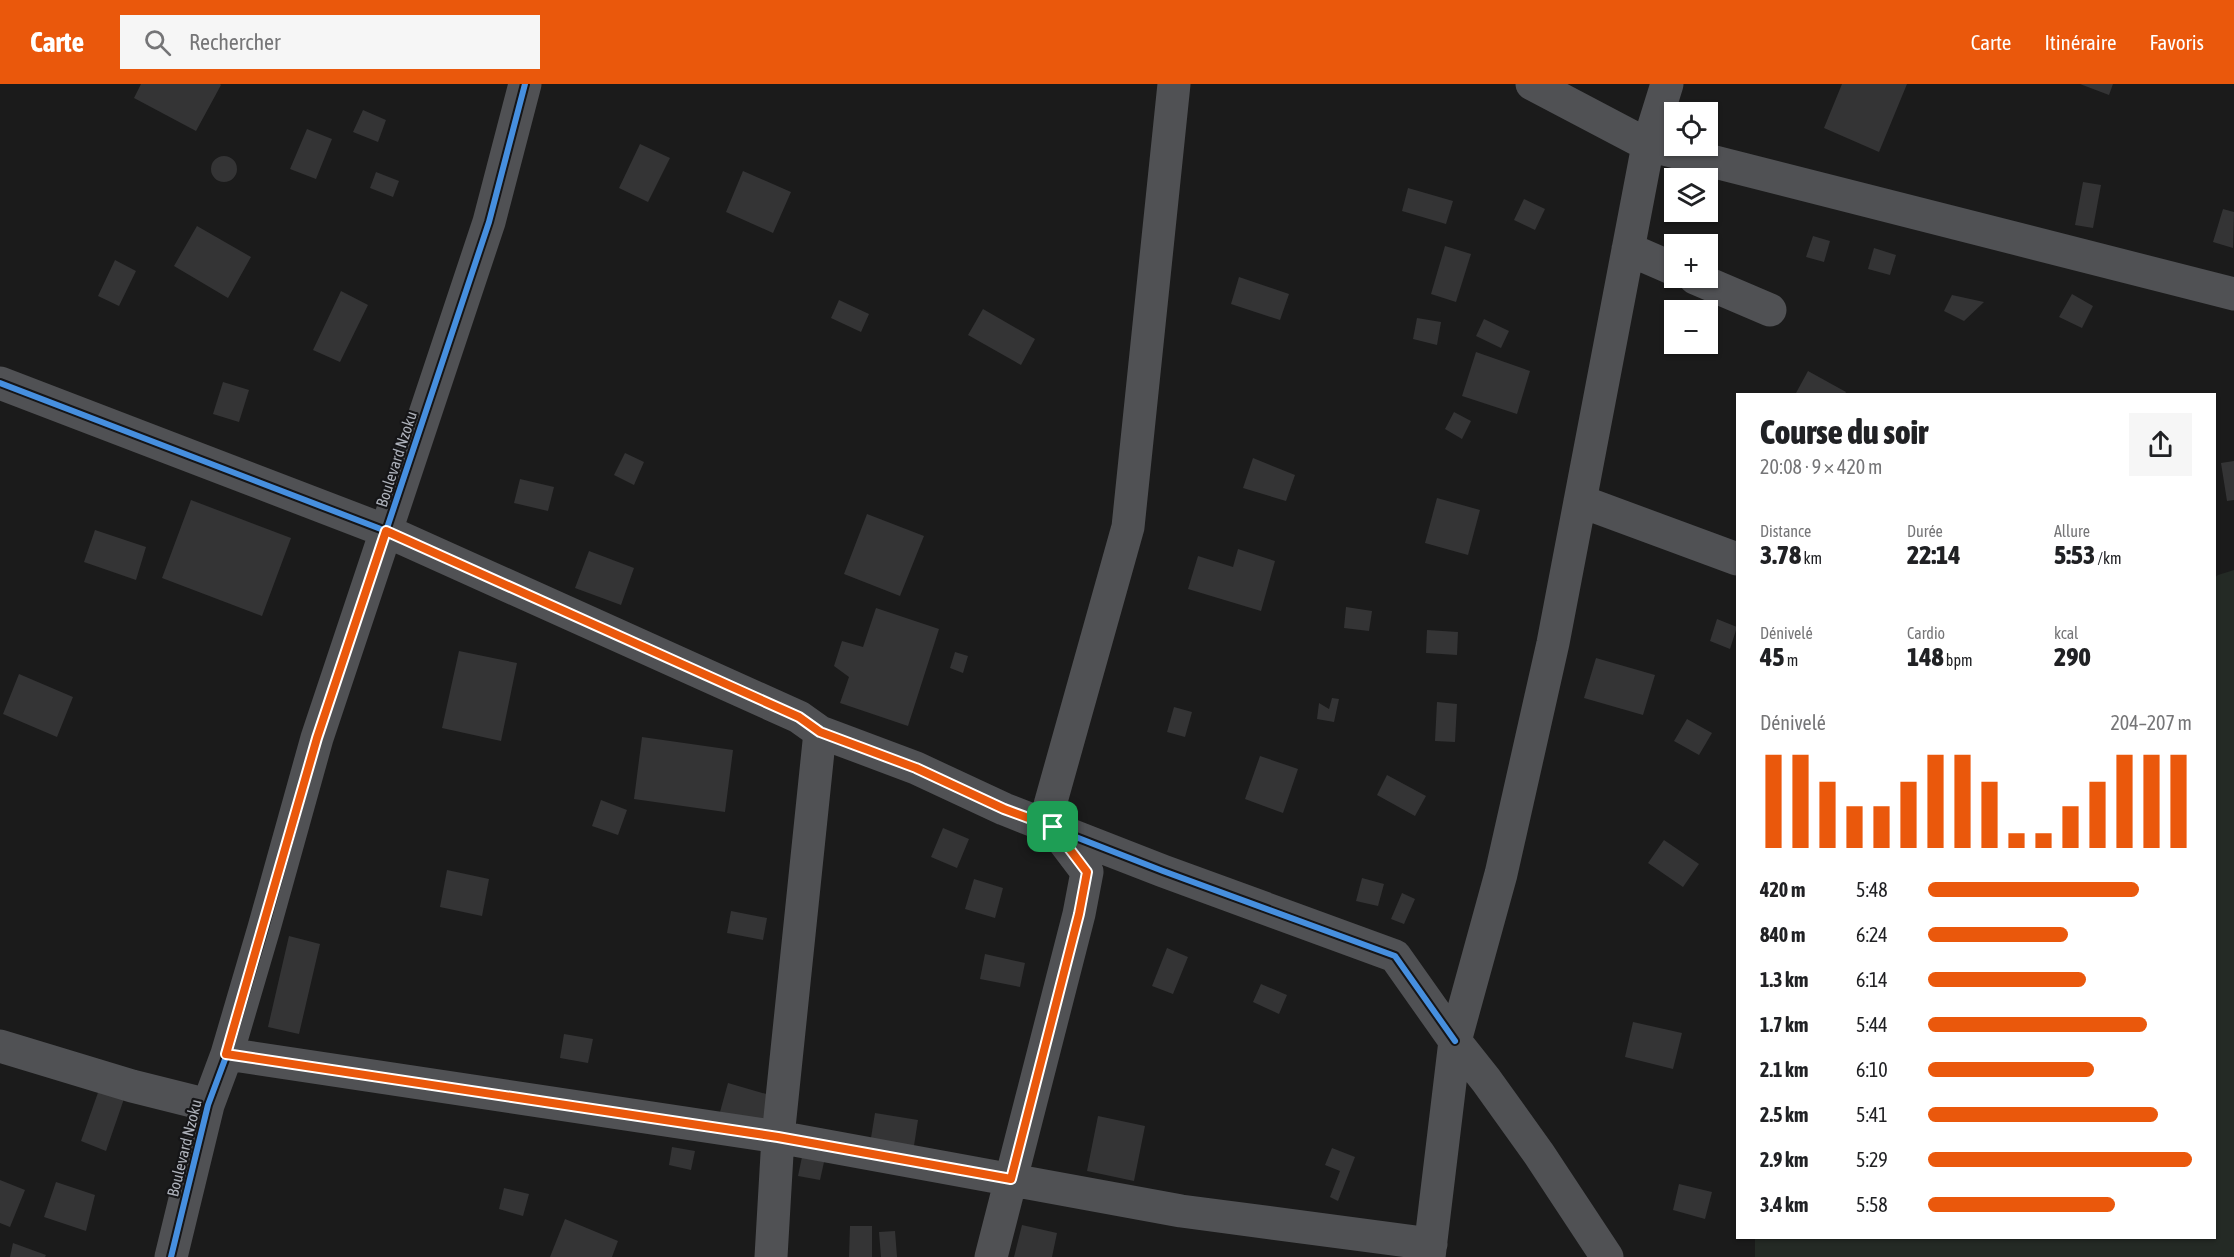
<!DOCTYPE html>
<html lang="fr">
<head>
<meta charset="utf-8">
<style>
  body { margin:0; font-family:"Asap Condensed",sans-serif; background:#f6f6f6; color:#202124; height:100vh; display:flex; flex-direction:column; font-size:22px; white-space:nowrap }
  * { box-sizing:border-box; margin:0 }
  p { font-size:20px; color:#757577 }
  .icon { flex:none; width:33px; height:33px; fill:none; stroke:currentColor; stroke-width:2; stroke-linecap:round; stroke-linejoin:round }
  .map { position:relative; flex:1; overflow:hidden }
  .details { position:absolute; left:1736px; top:309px; width:480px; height:846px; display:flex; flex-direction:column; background:#fff; border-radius:0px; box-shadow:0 2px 4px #0004 }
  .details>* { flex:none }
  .controls { position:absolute; left:1664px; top:18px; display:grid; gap:12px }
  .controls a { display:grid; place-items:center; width:54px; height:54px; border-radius:0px; background:#fff; box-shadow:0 2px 4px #0004; font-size:30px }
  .pin { position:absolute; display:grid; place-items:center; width:51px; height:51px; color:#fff; margin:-26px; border-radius:12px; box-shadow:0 3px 9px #0006 }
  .round { display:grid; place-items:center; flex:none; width:63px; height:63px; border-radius:0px; background:#f6f6f6 }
  .overview { display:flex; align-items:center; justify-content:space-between; height:102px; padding:0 24px }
  h1 { font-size:33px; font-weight:800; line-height:45px }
  .metrics { display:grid; grid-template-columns:repeat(3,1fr); gap:9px; height:102px; padding:6px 24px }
  .metrics div { display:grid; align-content:center }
  .metrics b { font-size:26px; font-weight:800 }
  .metrics small { font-size:16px; font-weight:400 }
  .metrics p { font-size:16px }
  .chart { height:168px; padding:12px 24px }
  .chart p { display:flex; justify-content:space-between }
  .chart svg { width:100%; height:108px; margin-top:6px; stroke:#ea580c; stroke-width:6 }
  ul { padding:0 24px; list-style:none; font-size:20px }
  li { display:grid; grid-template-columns:96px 72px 1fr; align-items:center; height:45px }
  li i { height:15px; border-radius:8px; background:#ea580c }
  header { display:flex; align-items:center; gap:36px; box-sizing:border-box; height:84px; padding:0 30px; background:#ea580c; color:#fff }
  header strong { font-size:28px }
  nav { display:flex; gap:33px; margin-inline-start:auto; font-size:21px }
  .search { width:420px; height:54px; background:#f6f6f6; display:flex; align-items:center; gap:15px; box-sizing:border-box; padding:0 21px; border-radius:0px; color:#757577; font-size:22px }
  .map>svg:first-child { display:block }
  .green { fill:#242a25 }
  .building { fill:#343435 }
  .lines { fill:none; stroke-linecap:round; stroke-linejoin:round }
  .minor { stroke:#505154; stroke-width:33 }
  .cycleway-casing { stroke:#151517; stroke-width:10 }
  .cycleway { stroke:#468fdf; stroke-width:6 }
  .route-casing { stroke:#fff; stroke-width:12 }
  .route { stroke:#ea580c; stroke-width:8 }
  .labels { text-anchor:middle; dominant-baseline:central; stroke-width:4.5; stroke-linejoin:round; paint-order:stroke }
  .street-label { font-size:16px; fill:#aeb2bb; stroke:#151517 }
</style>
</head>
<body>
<header>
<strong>Carte</strong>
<div class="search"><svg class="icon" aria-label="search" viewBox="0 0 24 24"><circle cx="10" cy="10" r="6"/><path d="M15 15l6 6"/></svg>Rechercher</div>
<nav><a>Carte</a><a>Itinéraire</a><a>Favoris</a></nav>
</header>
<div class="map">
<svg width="2234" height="1173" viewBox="0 0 2234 1173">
  <rect width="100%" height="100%" fill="#1b1b1b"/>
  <path class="green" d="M2234 486V1173H1755V1154H2214V494L2218 491Z"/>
  <path class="building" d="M141 0H220L221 1 196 47 134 14Z
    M1842 0H1907L1879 68 1824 44Z
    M2080 0H2113L2109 11Z
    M363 26 386 36 378 58 353 48Z
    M307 45 332 55 316 95 290 85Z
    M640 60 670 74 648 118 619 104Z
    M211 85a13 13 0 1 1 26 0a13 13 0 1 1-26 0Z
    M743 87 791 108 773 149 726 128Z
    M376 88 399 97 393 113 370 104Z
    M2083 98 2101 101 2093 144 2075 141Z
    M1408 104 1453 117 1446 140 1402 127Z
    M1524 115 1545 125 1535 146 1514 136Z
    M2223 125 2234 128 2233 164 2213 158Z
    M197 142 251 173 228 214 174 182Z
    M1813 152 1830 157 1824 178 1806 173Z
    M1445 162 1471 170 1456 218 1431 210Z
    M1874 164 1896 171 1890 191 1868 185Z
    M115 176 136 187 119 222 98 212Z
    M1239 193 1289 210 1280 236 1231 220Z
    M341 207 368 221 340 278 313 266Z
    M2072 210 2093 222 2082 244 2059 233Z
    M1952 211 1984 218 1964 237 1944 227Z
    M839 216 869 230 861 248 831 234Z
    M983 225 1035 255 1021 281 968 251Z
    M1417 234 1441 238 1437 261 1413 255Z
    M1484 235 1509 247 1501 264 1476 252Z
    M1476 268 1530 287 1517 330 1462 312Z
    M1808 287 1846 308 1845 310 1796 309Z
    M223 298 249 306 239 338 213 330Z
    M1454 328 1471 337 1462 355 1445 345Z
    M625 369 644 378 634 401 614 391Z
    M1253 374 1295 391 1286 417 1243 404Z
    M2234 377V416L2227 417 2221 379Z
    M520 395 554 403 548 427 514 419Z
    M1437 414 1480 426 1468 471 1425 459Z
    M191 416 291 454 262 532 162 494Z
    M867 430 924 452 900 512 844 490Z
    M95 446 146 463 136 496 84 478Z
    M1238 465 1275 477 1261 527 1188 505 1198 472 1233 483Z
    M589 467 634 484 621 521 575 504Z
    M1346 523 1372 527 1369 547 1344 544Z
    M876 524 939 545 908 642 840 619 849 593 834 582 842 557 863 563Z
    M1717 535 1737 543 1730 565 1710 557Z
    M1427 546 1458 548 1457 571 1426 569Z
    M459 567 517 579 501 657 442 644Z
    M955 568 968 572 963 589 950 584Z
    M1596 574 1655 591 1643 631 1584 614Z
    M19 590 73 613 57 653 3 630Z
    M1332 614 1339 615 1334 638 1317 635 1319 619 1329 625Z
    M1437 618 1457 620 1455 658 1435 657Z
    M1174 623 1192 628 1185 653 1167 648Z
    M1687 635 1712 649 1699 671 1674 657Z
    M642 653 733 666 725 728 634 715Z
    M1260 672 1298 685 1283 729 1245 715Z
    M1387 691 1426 712 1415 732 1377 711Z
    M601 716 627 726 618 751 592 742Z
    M943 744 969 755 957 784 931 773Z
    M1664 756 1699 780 1683 803 1648 779Z
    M447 786 489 795 482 832 440 823Z
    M1362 794 1384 800 1378 822 1356 817Z
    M974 795 1003 804 995 834 965 825Z
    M1402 809 1415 815 1404 840 1391 835Z
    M731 827 767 834 763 856 727 849Z
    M289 852 320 860 299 950 268 943Z
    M1167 864 1188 873 1173 910 1152 902Z
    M985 870 1025 879 1020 903 980 895Z
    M1261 900 1287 911 1279 930 1253 918Z
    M1633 938 1682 949 1673 985 1625 973Z
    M564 950 593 955 588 979 560 974Z
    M728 999 773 1012 766 1040 720 1028Z
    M101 1000 126 1009 106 1067 81 1057Z
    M875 1029 918 1036 913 1068 870 1060Z
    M1098 1032 1145 1042 1134 1097 1087 1087Z
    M672 1063 695 1067 691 1086 669 1081Z
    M1332 1064 1355 1073 1338 1117 1330 1113 1340 1087 1325 1081Z
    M802 1073 824 1078 820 1096 798 1092Z
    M0 1096 25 1106 10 1143 0 1139Z
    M56 1098 95 1111 86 1147 44 1133Z
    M1679 1100 1712 1108 1705 1135 1673 1126Z
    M504 1104 529 1110 523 1132 499 1125Z
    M565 1135 618 1157 612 1173H550Z
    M1022 1141 1057 1149 1052 1173H1014Z
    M850 1142H872V1173H849Z
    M895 1147 897 1173H881L879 1148Z
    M13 1159 46 1171 45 1173H10Z"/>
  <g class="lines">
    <path class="minor" d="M1532 0 1648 61 2234 210
      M1628 165 1674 185
      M1695 194 1770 226
      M0 299 386 447 799 633 820 648 916 684 1004 725 1163 787 1395 872 1455 957 1486 996 1539 1070 1607 1173
      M1580 417 1737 475
      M0 962 132 1002 208 1021
      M227 970 778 1053 1181 1127 1431 1160
      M171 1173 208 1021 227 970 264 844 317 654 489 138 525 0
      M771 1173 778 1053 820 648
      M991 1173 1079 830 1087 788 1053 743 1050 721 1128 443 1174 0
      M1429 1173 1455 957 1501 790 1553 559 1648 61 1667 0"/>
    <g class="cycleway-casing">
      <path id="cycleway" d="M0 299 386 447 799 633 820 648 916 684 1004 725 1163 787 1395 872 1455 957
        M171 1173 208 1021 227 970 264 844 317 654 489 138 525 0"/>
    </g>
    <use href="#cycleway" class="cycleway"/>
  </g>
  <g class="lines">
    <g class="route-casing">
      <path id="route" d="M386 447 799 633 820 648 916 684 1004 725 1053 743 1087 788 1079 830 1011 1095 778 1053 226 970 317 654Z"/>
    </g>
    <use href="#route" class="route"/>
  </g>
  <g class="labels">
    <g class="street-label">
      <text transform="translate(396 375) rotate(-72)">Boulevard Nzoku</text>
      <text transform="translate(184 1064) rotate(-76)">Boulevard Nzoku</text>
    </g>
  </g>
</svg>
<div class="controls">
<a><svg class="icon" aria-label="locate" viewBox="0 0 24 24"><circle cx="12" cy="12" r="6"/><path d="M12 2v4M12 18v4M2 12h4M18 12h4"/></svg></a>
<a><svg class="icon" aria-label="layers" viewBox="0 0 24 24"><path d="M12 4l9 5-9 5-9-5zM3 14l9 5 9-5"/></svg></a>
<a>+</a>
<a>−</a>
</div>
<div class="pin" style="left:1053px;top:743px;background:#1e9e55"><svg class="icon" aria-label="arrive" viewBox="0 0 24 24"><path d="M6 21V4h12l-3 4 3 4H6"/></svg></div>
<section class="details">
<div class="overview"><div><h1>Course du soir</h1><p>20:08 · 9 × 420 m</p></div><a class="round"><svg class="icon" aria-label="share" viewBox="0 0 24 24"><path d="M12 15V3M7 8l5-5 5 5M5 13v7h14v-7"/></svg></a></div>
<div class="metrics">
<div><p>Distance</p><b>3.78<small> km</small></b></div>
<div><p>Durée</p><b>22:14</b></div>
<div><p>Allure</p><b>5:53<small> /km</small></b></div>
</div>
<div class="metrics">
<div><p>Dénivelé</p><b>45<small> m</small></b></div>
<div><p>Cardio</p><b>148<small> bpm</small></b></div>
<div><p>kcal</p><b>290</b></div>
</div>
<div class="chart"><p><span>Dénivelé</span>204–207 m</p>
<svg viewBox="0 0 160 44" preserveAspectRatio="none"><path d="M5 44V6M15 44V6M25 44V17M35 44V27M45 44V27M55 44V17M65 44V6M75 44V6M85 44V17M95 44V38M105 44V38M115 44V27M125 44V17M135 44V6M145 44V6M155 44V6"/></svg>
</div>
<ul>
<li><b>420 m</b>5:48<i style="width:80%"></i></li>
<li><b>840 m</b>6:24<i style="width:53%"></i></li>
<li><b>1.3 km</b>6:14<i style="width:60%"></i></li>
<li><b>1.7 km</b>5:44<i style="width:83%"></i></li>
<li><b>2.1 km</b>6:10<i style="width:63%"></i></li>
<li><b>2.5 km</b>5:41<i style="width:87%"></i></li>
<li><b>2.9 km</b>5:29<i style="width:100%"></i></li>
<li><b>3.4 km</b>5:58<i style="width:71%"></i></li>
</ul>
</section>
</div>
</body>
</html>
